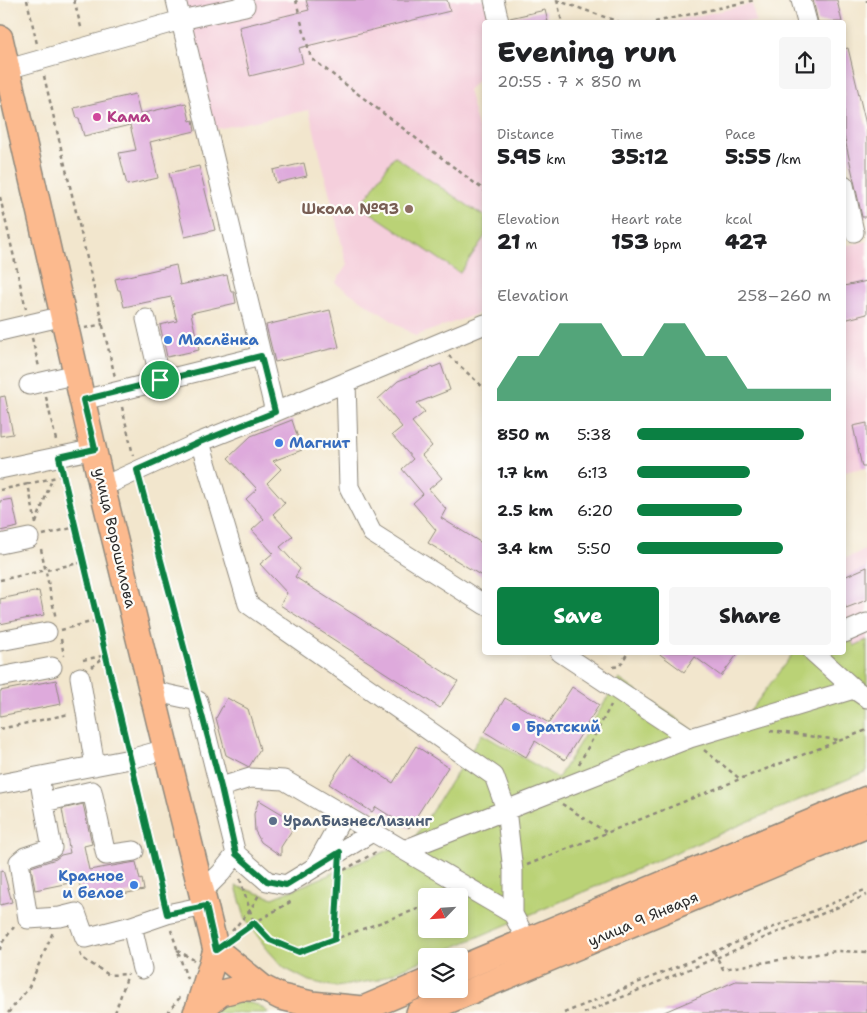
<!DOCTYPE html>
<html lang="en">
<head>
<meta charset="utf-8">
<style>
  body { margin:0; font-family:"Shantell Sans",sans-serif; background:#f6f6f6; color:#202124; height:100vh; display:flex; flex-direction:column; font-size:19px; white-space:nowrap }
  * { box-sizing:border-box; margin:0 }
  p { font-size:16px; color:#757577 }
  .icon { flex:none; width:28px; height:28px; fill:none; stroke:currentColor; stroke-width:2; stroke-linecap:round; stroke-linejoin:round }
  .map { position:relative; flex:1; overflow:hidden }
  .details { position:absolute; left:482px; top:20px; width:364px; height:635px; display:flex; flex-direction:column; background:#fff; border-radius:5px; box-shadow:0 2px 8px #0003 }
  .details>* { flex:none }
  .needle { width:32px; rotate:245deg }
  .tools { position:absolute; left:418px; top:888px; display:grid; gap:10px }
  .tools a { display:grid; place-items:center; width:50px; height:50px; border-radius:5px; background:#fff; box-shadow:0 2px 8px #0003; font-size:25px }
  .pin { position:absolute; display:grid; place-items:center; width:42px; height:42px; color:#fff; margin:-21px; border:2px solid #fff; border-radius:50%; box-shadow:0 1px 5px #0007 }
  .round { display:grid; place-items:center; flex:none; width:52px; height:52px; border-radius:5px; background:#f6f6f6 }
  .head { display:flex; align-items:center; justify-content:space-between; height:85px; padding:0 15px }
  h1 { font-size:28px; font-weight:800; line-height:38px }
  .figures { display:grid; grid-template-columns:repeat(3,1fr); gap:8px; height:85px; padding:5px 15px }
  .figures div { display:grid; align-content:center }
  .figures b { font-size:21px; font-weight:800 }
  .figures small { font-size:14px; font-weight:400 }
  .figures p { font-size:14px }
  .chart { height:140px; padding:10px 15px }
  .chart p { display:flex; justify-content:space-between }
  .chart svg { width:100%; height:90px; margin-top:5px; fill:#0b8043; opacity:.7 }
  .action { display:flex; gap:10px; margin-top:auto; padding:10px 15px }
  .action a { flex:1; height:58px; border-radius:5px; background:#0b8043; color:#fff; font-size:20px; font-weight:800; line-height:58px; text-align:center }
  .action a+a { background:#f6f6f6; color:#202124 }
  ul { padding:0 15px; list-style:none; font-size:16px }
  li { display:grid; grid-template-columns:80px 60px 1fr; align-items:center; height:38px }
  li i { height:12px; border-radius:6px; background:#0b8043 }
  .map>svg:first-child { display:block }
  .built { fill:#f5cfdc }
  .green { fill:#bad276; stroke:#727e50; fill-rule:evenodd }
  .building { fill:#deaadc }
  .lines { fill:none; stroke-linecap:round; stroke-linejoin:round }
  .minor-casing { stroke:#8e887c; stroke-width:21 }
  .major-casing { stroke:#8e887c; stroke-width:28 }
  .path { stroke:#8e887c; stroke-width:2.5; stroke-dasharray:4 4; stroke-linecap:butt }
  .minor { stroke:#fff; stroke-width:19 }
  .major { stroke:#fcba8e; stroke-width:25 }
  .route-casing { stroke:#fff; stroke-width:10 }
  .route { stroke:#0b8043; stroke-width:6 }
  .hotel-dot { fill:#d1479c; stroke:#fdfcf7; stroke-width:2 }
  .education-dot { fill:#8d6e63; stroke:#fdfcf7; stroke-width:2 }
  .shop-dot { fill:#3f7fe0; stroke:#fdfcf7; stroke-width:2 }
  .service-dot { fill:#5c6f8a; stroke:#fdfcf7; stroke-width:2 }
  .labels { text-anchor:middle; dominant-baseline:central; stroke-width:4.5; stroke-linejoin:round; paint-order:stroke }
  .hotel-label { font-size:15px; font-weight:bold; fill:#b23c85; stroke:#fdfcf7; text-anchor:start }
  .education-label { font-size:15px; font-weight:bold; fill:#785e54; stroke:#fdfcf7; text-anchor:end }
  .shop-label { font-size:15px; font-weight:bold; fill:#366cbe; stroke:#fdfcf7; text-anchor:start }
  .street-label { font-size:15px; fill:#2b2b2b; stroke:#fdfcf7 }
  .service-label { font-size:15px; font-weight:bold; fill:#4e5e75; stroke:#fdfcf7; text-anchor:start }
</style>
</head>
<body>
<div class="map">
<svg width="867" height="1013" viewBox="0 0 867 1013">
  <rect width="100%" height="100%" fill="#fdfcf7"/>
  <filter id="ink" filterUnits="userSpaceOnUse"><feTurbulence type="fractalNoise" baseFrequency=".02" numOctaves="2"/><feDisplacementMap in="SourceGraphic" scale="10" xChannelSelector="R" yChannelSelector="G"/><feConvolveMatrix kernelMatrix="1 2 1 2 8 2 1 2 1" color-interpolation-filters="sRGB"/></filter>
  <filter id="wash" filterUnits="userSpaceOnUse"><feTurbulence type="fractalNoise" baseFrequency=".0096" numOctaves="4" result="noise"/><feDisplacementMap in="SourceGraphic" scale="20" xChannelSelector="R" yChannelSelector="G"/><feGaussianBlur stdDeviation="1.12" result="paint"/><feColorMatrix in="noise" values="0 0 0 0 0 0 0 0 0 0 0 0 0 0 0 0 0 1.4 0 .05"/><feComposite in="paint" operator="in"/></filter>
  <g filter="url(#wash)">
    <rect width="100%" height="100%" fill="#f2e6cd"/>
    <path class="built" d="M181 0H486L491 22H485V73L468 90 485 153V311L415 336 335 283 347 265 309 110 211 130Z
      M752 4 756 22H668Z
      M867 241V467L844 472V246Z
      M867 549V640L854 646 844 624V559Z"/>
    <path class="green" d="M394 156 485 217V236L460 273 361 206Z
      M844 624 854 646 867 640V771L433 956H426V959L377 980 336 987 309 981 284 968 266 948 245 918 236 886 273 898 413 840 482 734 558 778 619 679 696 732 748 714 793 653 844 652ZM426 896H459V929H426Z
      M237 1000 258 1005 269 1013H212L219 1007Z"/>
    <g id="blocks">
      <path class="building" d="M306 0H447L450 11 299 48 303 63 250 76 239 27 309 10Z
        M813 0H837L842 22H818Z
        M545 10 548 22H510V18Z
        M848 48 867 129V217H862L844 135V49Z
        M135 94 140 114 186 103 190 121 193 120 195 131 150 142 158 178 127 185 119 153 136 150 130 125 84 136 79 118H77L74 108Z
        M304 163 307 176 276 183 273 170Z
        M199 166 215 230 185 237 169 173Z
        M176 265 180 285 227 275 231 292H234L236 303 191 313 199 350 167 357 160 325 177 321 171 297 124 307 120 290H118L115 279Z
        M867 281V314L844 320V286Z
        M330 310 339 347 275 362 266 325Z
        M441 364 450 390 417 403 425 412 412 422 432 446 422 455 442 478 429 489 446 509 441 518 485 545V578L428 543 436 530 413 503 423 494 402 469 413 459 392 435 402 427 378 399 398 381Z
        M5 396 13 434 0 436V397Z
        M292 420 302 450 273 461 281 469 267 483 285 503 273 514 293 536 280 547 300 569 295 577 458 681 440 708 280 605 287 593 260 564 273 553 252 530 264 519 246 499 257 489 228 458 251 436Z
        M867 423V467H862L853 426Z
        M12 499 18 527 0 531V501Z
        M867 567V600L846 608 844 602V577Z
        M39 591 44 615 0 624V599Z
        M657 652H739L721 676 695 657 684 672Z
        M56 680 61 704 0 716V691Z
        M572 687 599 705 565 760 535 741 526 757 485 732 505 698 549 723Z
        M227 698 248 709 260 749 249 767 226 755 216 718Z
        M416 746 448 767 409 828 376 807 372 812 329 784 349 754 393 783Z
        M259 800 284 815 287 818 289 827 292 830 281 847V856L261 842 255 831 254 814Z
        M83 804 92 844 84 846 89 870 136 862 140 880 142 879 144 890 83 901 79 881 35 890 31 867 56 859 61 855 70 853 62 809Z
        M3 870 12 902 0 905V871Z
        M736 981 867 984V1013H662Z"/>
    </g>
  </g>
  <g filter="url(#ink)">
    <use href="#blocks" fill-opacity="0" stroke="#8e887c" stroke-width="1"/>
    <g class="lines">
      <g class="minor-casing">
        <path id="minor" d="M176 0 275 412
          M494 0 499 22
          M801 0 807 22
          M8 69 181 20 245 6
          M844 185 854 232
          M146 319 160 380
          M0 331 64 316
          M346 382 349 487 372 533 485 605
          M29 385 77 374
          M83 400 261 356
          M200 442 248 604 494 776 506 809 513 871V914L532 951
          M0 469 95 449
          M102 487 200 442 275 412 485 324
          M0 544 29 538
          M844 633 867 623
          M0 641 47 632
          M560 652 690 738
          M813 652 854 689 867 698
          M0 677 52 667
          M80 677 95 766
          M152 691 198 701 236 854 221 873 202 892
          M39 777 52 848 25 857 19 862 28 919 60 917 76 913 85 938 132 926
          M0 784 130 759 166 749
          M221 787 250 778 284 780 513 914
          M44 802 92 791 106 855 134 851
          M404 850 690 738 854 689
          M236 854 267 881 286 885 372 832
          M316 865 344 814
          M142 969 132 926 167 914 205 906"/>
      </g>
      <g class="major-casing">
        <path id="major" d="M0 38 102 487 166 749 216 950 197 1012
          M216 950 263 988
          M459 969 867 799
          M196 1013 221 993 241 988H263L281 997 311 1004 363 1009 426 982
          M419 1013 867 825"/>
      </g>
      <path class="path" d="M27 0 37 44
        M74 0 82 31
        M296 0 299 13
        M556 0 619 22
        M557 0 562 22
        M867 0V2
        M301 21 311 58 485 191
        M655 22 755 0
        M44 76 115 377
        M0 197 26 309
        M85 328 103 324
        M32 338 39 367
        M449 356 485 389
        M46 397 56 440
        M122 407 133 455
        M64 472 126 745
        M142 487 194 685
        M0 490 28 484
        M36 523 52 479
        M36 524 28 484 65 475
        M43 535 76 527
        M41 549 56 619
        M0 580 84 562
        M61 630 98 620
        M61 639 64 656
        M83 660 106 655
        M92 667 105 656
        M613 667 620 666 628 652
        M0 729 69 714
        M770 731 839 740
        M704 750 740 779
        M579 764 611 705
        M133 774 163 898
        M562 804 606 832
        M527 865 740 779 867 730
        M344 870 376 852
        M240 879 254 923 270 940 299 952 426 906
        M171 930 187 979
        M232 931 251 909 260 893
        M233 938 254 923 292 901
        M335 939 339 870
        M0 950 1 944 14 927
        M177 950 194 960
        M714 952 723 969 836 951 867 952
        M80 953 82 958 109 975 127 974
        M8 1013 28 989 53 932
        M115 1013 128 974
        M167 1013 182 995
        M564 1013 867 889
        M584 1013 867 895"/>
      <use href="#minor" class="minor"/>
      <use href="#major" class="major"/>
    </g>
  </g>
  <g class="lines" filter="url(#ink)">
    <g class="route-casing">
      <path id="route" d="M261 356 275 412 200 442 137 470 221 787 236 854 267 881 286 885 340 852 335 939 299 952 270 940 254 923 216 950 206 906 167 914 59 457 95 449 83 400Z"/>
    </g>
    <use href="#route" class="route"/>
  </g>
  <circle class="hotel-dot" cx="97" cy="117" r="5"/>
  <circle class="education-dot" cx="409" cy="209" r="5"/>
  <g class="shop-dot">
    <circle cx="168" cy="340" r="5"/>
    <circle cx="279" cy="443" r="5"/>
    <circle cx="516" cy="727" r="5"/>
    <circle cx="134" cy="885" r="5"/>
  </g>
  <circle class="service-dot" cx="273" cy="821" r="5"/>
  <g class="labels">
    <g class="hotel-label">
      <text x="107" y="117">Кама</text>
    </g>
    <g class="education-label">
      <text x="399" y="209">Школа №93</text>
    </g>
    <g class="shop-label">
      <text x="178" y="340">Маслёнка</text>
      <text x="289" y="443">Магнит</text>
      <text x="526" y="727">Братский</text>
      <text x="124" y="876" text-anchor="end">Красное<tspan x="124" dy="17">и белое</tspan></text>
    </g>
    <g class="street-label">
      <text transform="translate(115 538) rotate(77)">улица Ворошилова</text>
      <text transform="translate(643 919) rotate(-23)">улица 9 Января</text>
    </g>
    <g class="service-label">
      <text x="283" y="821">УралБизнесЛизинг</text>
    </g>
  </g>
</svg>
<div class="tools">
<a><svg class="needle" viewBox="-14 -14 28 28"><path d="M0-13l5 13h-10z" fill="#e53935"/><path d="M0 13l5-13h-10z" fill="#757577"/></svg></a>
<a><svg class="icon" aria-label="layers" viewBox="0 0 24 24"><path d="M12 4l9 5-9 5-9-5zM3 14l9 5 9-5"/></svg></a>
</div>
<div class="pin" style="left:160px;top:380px;background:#1e9e55"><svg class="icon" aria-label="arrive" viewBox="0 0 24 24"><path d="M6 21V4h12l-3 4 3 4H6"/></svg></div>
<section class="details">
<div class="head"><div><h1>Evening run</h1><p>20:55 · 7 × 850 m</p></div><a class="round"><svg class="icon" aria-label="share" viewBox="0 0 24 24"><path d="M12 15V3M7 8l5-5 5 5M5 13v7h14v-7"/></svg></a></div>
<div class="figures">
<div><p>Distance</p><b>5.95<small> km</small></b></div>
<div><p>Time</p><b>35:12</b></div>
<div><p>Pace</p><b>5:55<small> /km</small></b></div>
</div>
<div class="figures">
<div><p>Elevation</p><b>21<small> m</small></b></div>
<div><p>Heart rate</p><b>153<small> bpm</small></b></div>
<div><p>kcal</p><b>427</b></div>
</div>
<div class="chart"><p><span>Elevation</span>258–260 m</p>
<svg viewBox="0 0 160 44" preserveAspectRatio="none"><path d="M0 44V38L10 22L20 22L30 6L40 6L50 6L60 22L70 22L80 6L90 6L100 22L110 22L120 38L130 38L140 38L150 38L160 38V44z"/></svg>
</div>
<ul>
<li><b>850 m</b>5:38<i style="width:86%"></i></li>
<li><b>1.7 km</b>6:13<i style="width:58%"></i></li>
<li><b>2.5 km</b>6:20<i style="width:54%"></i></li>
<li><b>3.4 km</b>5:50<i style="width:75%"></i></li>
</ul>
<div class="action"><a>Save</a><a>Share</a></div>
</section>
</div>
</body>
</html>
